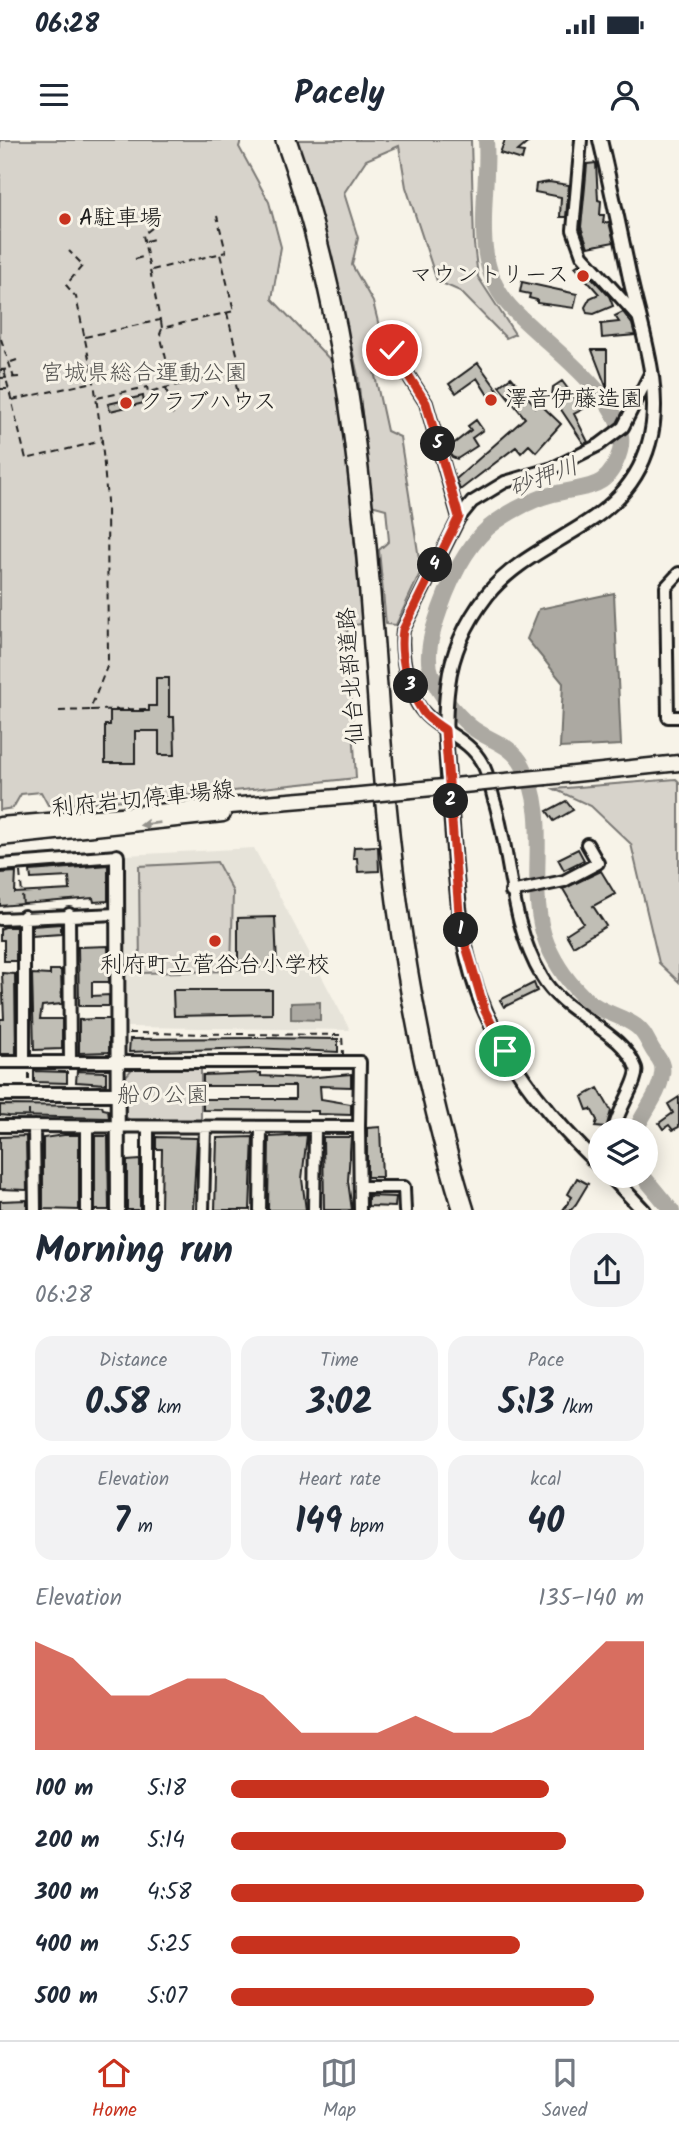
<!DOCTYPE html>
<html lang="en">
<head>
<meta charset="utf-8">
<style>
  body { margin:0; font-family:Kalam,"Klee One",sans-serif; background:#f2f2f3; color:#1f2937; height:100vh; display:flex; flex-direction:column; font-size:26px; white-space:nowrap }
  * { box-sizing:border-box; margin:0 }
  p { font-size:23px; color:#747a83 }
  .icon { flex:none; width:38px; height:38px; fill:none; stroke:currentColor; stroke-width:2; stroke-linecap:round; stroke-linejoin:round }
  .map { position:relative; height:1070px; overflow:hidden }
  .sheet { display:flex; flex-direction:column; background:#fff; flex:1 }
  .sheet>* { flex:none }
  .buttons { position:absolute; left:588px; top:978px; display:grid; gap:14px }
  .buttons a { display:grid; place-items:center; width:70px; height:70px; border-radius:50%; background:#fff; box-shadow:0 4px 18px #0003; font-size:35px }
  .pin { position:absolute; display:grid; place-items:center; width:60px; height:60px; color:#fff; margin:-30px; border:4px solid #fff; border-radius:50%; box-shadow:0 2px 7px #0007 }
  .km { position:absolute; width:35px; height:35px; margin:-18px; border-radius:50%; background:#222; color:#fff; font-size:19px; line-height:35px; text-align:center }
  .round { display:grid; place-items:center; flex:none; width:74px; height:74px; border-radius:28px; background:#f2f2f3 }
  .overview { display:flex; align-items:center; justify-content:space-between; height:119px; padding:0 35px }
  h1 { font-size:38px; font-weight:700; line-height:52px }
  .stats { display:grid; grid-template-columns:repeat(3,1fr); gap:10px; height:119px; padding:7px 35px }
  .stats div { display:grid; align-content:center; border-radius:18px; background:#f2f2f3; text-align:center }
  .stats b { font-size:35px; font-weight:700 }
  .stats small { font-size:19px; font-weight:400 }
  .stats p { font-size:19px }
  .chart { height:196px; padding:14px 35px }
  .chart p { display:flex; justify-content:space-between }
  .chart svg { width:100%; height:126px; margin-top:7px; fill:#c8321e; opacity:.7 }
  ul { padding:0 35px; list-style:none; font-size:23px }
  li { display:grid; grid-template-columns:112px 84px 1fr; align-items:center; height:52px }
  li i { height:18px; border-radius:9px; background:#c8321e }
  .status { display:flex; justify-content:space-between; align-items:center; height:49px; padding:0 35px; background:#fff; direction:ltr }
  .status svg { height:19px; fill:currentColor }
  header { display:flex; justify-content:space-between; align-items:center; height:91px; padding:0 35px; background:#fff; font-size:32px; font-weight:700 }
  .menu { display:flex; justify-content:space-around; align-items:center; height:98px; border-top:2px solid #e0e1e3; background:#fff; font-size:19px; color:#747a83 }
  .menu a { display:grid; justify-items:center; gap:4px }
  .menu .on { color:#c8321e }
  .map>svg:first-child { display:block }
  .built { fill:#e6e3d9 }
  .green { fill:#d7d3cb; stroke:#7a7874; stroke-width:2 }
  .water { fill:#aca9a2; stroke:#72716c; stroke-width:2 }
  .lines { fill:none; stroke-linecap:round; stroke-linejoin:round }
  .river { stroke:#aca9a2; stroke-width:16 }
  .building { fill:#c0beb5; stroke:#1c1c1c; stroke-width:2 }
  .minor-casing { stroke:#1c1c1c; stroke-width:16 }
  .tertiary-casing { stroke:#1c1c1c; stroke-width:18 }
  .secondary-casing { stroke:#1c1c1c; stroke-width:19 }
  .motorway-casing { stroke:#1c1c1c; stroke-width:24 }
  .path { stroke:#1c1c1c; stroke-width:2; stroke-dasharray:7 5; stroke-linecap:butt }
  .minor { stroke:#f7f3e8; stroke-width:10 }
  .tertiary { stroke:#f7f3e8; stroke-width:12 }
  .secondary { stroke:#f7f3e8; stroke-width:14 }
  .motorway { stroke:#f7f3e8; stroke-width:19 }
  .secondary-bridge-casing { stroke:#1c1c1c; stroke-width:19; stroke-linecap:butt }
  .secondary-bridge { stroke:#f7f3e8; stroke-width:14 }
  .oneway { fill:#94928c }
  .route-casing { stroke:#fff; stroke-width:14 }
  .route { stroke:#c8321e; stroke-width:9 }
  .poi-dot { fill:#c8321e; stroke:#f7f3e8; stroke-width:2.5 }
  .labels { text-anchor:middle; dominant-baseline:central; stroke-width:6; stroke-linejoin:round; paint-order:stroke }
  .poi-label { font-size:23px; fill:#1c1c1c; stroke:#f7f3e8; text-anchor:start }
  .park-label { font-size:23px; fill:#545351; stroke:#f7f3e8 }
  .street-label { font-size:23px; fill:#1c1c1c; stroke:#f7f3e8 }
  .water-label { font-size:24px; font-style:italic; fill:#565452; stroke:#f7f3e8 }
</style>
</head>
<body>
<div class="status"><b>06:28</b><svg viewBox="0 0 49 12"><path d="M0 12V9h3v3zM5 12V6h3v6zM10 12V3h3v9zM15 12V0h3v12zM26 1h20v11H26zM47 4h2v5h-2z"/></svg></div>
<header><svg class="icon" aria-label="menu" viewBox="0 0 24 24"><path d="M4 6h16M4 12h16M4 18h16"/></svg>Pacely<svg class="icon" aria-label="person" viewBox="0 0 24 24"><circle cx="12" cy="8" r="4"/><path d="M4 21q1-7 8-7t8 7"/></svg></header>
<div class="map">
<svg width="679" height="1071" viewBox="0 0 679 1071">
  <rect width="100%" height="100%" fill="#f7f3e8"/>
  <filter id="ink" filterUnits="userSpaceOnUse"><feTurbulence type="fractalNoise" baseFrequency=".0143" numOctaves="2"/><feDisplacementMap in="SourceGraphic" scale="14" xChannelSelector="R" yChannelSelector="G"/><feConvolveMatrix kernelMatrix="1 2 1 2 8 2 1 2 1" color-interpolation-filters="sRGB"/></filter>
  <g filter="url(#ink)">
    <path class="built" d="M254 708 350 890 127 887 126 715Z"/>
    <path class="green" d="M0 0H241L239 7 269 62 281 107 272 159 338 228 362 484 347 486 356 638 196 655 54 665H48L41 652 21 654 13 668 0 670Z
      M297 0H471L474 104 478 137 515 194 506 198 460 151 437 141 406 47 399 6 366 20 344 53 358 98 352 125 373 162 383 202 374 231 387 291 400 297 421 431 396 485 386 484 379 410 389 401 386 369 371 365 358 236 333 127Z
      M676 639 679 642V842L659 823 631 704 591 666 554 649Z
      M217 722 233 752 231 831 140 833 139 726Z
      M132 929H201V982L133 983 126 977 125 937Z"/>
    <path class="water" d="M614 453 621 605 560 608 563 543 527 499 539 469Z
      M320 862V880L291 879V863Z"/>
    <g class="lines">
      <path class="river" d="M486 0C490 55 469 117 507 163 536 199 634 260 620 311 608 352 587 345 553 354 534 359 513 370 497 381 469 400 451 438 440 469 433 489 424 515 432 536 437 552 457 575 470 586 488 601 511 603 523 626 553 681 524 748 547 804 556 825 570 845 587 860 602 873 621 875 636 886 645 892 648 903 654 912 659 919 664 924 662 934 660 954 643 972 636 990
        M643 1036 672 1071"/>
    </g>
    <path class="building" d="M505 0H531L518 11 524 12 522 20 500 13Z
      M596 23 598 60 601 61 600 75H604L603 83 609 82 614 102 588 107 581 87 585 47 587 24Z
      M549 42 569 45 566 77H560L561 57 535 52 536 44Z
      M579 124 609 156 613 166 594 174 587 173 585 167 590 158 599 154 575 127Z
      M522 142 577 154 574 168 537 163V160L529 158 530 154 520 152Z
      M623 172 632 184 635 195 602 198 601 184 619 182 615 176Z
      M592 210H607V249Z
      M478 223 499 252 489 257 477 238 456 253 449 244Z
      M511 237 536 267 539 263 561 284 536 312 529 305 521 313 516 307 460 350 456 339 525 278 499 246Z
      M562 241 583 269 574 274 588 302 584 304 552 256 553 247Z
      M143 256 144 263 110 271 108 264Z
      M476 280 483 290 472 298 477 306 457 319 452 317 447 309 471 290 468 286Z
      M156 538H169V577H174L175 615H159V591H135V623H105V585H110V571H149V566H156Z
      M566 661 573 670 554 681 547 671Z
      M378 706 379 731 358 732 357 718H353L354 707Z
      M578 709 584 720 564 730 558 719Z
      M108 725V761L94 762 93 758 0 766V733L16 732 15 753 70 750 69 737 31 739 30 731Z
      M601 731 615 754 593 766 606 786 573 806 566 794 583 783 563 749Z
      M275 777 277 826 238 829V778Z
      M61 784V794L32 796V786Z
      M5 787H16V821H4V800H0V789Z
      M108 806 109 842H92V856L109 855V866H79L78 807Z
      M50 830H61L62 864 42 866 40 879H62V909L34 910 32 834 50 835Z
      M2 833 15 834 16 914H0V879H4Z
      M534 843 537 851 504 867 500 860Z
      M173 850H272V874L174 876Z
      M93 879H109V912L79 913V880Z
      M256 898 338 899V912L253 908 129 912 130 899Z
      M34 931 67 932V943L34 942Z
      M77 931 106 932V944L76 942Z
      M261 933V936L305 938 351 934V947L320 946 321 959 351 964V975L318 974V971L203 970V959H295V946H203V935Z
      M598 948 611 971 606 988 595 987 597 980 591 969 587 970 582 957Z
      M679 957V987L673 990 669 985 663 989 659 983 673 973 668 964Z
      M0 965 102 966 103 969 108 970 109 978 9 976 0 975Z
      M380 987 382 1037H367V988Z
      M64 995H79V1070L43 1069V998Z
      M307 995 302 1039 306 1070H268L269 997Z
      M26 996 27 1050 0 1049V997Z
      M95 996H108L109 1070H95Z
      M156 997 197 998 193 1070H161L162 1009H156Z
      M253 997 250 1070H215L217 998Z
      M323 997H351L348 1041 352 1070H324Z
      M140 1020V1070H127V1021Z
      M577 1038 588 1044 576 1064 571 1070H563L572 1057 568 1054Z
      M368 1056 396 1057 395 1067 368 1066Z
      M27 1060V1070H0V1061Z"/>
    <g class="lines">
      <g class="minor-casing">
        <path id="minor" d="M581 0 573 90 582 115 639 178
          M392 210 426 263 459 378
          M679 433 666 447 668 577H679
          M0 725 117 716
          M511 752 564 741 598 723 587 704
          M69 774 70 922
          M0 779 117 774
          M0 922H360L359 987 0 986
          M24 922V776
          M34 986 35 1071
          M87 987V1071
          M359 987 360 1071
          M614 990C617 970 640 940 636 928 622 889 565 877 542 837 510 783 512 722 495 663 491 651 489 634 482 623 469 599 444 593 426 575 408 557 400 515 403 490L459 378 472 362 505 342 553 328 599 305 623 287 650 234
          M360 1047H404L405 1071
          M148 1071V987
          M203 1071 205 987
          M260 1071 261 987
          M314 1071 315 987"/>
      </g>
      <g class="tertiary-casing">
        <path id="tertiary" d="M117 716 118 1071
          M0 954H117
          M600 1026C553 981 513 933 486 873 457 810 457 741 451 673 448 630 442 588 448 545 452 512 467 481 487 455 536 394 625 390 649 303 664 253 642 192 631 143 621 95 611 47 600 0
          M611 1036 644 1071"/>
      </g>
      <g class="secondary-casing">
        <path id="secondary" d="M546 637 679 623
          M0 685 350 656
          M0 698 223 674"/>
      </g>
      <g class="motorway-casing">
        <path id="motorway" d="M286 0C359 203 367 417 383 630 395 779 419 928 464 1071"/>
      </g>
      <path class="path" d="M146 101 154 99
        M135 119 147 116
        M152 130 226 112 217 76
        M161 181 162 188 234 171 220 114
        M162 189 160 194 170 235 166 248 173 275
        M85 197 160 180 143 95 152 88
        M1 199 14 238
        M11 222 17 220
        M0 230 12 229
        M4 230 26 319 102 301 94 242
        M233 233 242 269
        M0 238 21 237
        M0 249H9
        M97 258 147 247 148 252 241 230 227 173
        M12 260 94 242 76 157 66 145 83 125 69 111
        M91 570 146 569
        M59 571 90 570 108 524 107 361 102 301
        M20 732 23 765
        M129 893 342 895 343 914
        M29 933V945
        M29 977V965"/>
      <use href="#minor" class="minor"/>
      <use href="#tertiary" class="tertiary"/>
      <use href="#secondary" class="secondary"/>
      <use href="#motorway" class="motorway"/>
      <g class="secondary-bridge-casing">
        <path id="secondary-bridge" d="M350 656 546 637"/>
      </g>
      <use href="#secondary-bridge" class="secondary-bridge"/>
    </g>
    <defs><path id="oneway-solid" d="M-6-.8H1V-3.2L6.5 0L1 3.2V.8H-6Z" transform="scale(1.75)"/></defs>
    <use class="oneway" href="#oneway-solid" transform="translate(150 684) rotate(173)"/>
  </g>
  <g class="lines" filter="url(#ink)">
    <g class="route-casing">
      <path id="route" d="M392 210 426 263 459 377 403 490C399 516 408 550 423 572 428 579 438 585 445 590L460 786 485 871 505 911"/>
    </g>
    <use href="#route" class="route"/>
  </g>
  <g class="poi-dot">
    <circle cx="65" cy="79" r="7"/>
    <circle cx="583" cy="136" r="7"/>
    <circle cx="491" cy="260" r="7"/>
    <circle cx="126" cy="263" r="7"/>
    <circle cx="215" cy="801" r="7"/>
  </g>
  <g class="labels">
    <g class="poi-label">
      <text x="79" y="79">A駐車場</text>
      <text x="569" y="136" text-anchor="end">マウントリース</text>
      <text x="505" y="260">澤音伊藤造園</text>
      <text x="140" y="263">クラブハウス</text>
      <text x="215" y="826" text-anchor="middle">利府町立菅谷台小学校</text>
    </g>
    <g class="park-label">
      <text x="144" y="234">宮城県総合運動公園</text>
      <text x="163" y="956">船の公園</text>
    </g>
    <g class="street-label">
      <text transform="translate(352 536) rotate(-94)">仙台北部道路</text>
      <text transform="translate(143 660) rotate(-6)">利府岩切停車場線</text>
    </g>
    <g class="water-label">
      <text transform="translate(544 338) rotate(-20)">砂押川</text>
    </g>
  </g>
</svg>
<div class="buttons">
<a><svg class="icon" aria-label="layers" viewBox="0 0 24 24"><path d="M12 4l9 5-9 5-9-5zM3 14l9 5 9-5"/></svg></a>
</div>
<div class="pin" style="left:505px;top:911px;background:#1e9e55"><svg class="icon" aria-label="arrive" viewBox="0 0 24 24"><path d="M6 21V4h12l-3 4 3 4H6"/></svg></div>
<div class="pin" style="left:392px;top:210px;background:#d93025"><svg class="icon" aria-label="check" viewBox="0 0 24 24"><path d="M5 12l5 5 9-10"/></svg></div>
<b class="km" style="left:461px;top:790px">1</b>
<b class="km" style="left:451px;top:661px">2</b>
<b class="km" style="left:411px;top:546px">3</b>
<b class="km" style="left:435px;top:425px">4</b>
<b class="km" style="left:438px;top:304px">5</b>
</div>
<section class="sheet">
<div class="overview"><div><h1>Morning run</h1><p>06:28</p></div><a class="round"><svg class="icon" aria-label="share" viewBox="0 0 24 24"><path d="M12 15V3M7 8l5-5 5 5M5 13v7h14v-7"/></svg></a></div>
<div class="stats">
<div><p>Distance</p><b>0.58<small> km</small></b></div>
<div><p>Time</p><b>3:02</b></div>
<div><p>Pace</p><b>5:13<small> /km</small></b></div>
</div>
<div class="stats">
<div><p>Elevation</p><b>7<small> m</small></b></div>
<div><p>Heart rate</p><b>149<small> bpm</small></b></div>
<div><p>kcal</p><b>40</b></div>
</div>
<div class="chart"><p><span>Elevation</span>135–140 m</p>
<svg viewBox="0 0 160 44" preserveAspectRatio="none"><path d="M0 44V6L10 12L20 25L30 25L40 19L50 19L60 25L70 38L80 38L90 38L100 32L110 38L120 38L130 32L140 19L150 6L160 6V44z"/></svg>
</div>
<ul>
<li><b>100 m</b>5:18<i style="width:77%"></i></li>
<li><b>200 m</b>5:14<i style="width:81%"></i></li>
<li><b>300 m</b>4:58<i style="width:100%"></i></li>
<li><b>400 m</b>5:25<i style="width:70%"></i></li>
<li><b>500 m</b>5:07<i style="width:88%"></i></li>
</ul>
</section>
<nav class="menu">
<a class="on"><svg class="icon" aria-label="home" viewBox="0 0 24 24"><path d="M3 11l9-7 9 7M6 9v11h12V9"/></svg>Home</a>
<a><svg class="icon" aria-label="map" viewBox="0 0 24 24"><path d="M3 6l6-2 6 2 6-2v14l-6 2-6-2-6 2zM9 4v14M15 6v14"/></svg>Map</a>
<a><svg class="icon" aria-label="saved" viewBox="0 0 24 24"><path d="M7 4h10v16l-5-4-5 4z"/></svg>Saved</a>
</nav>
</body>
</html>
